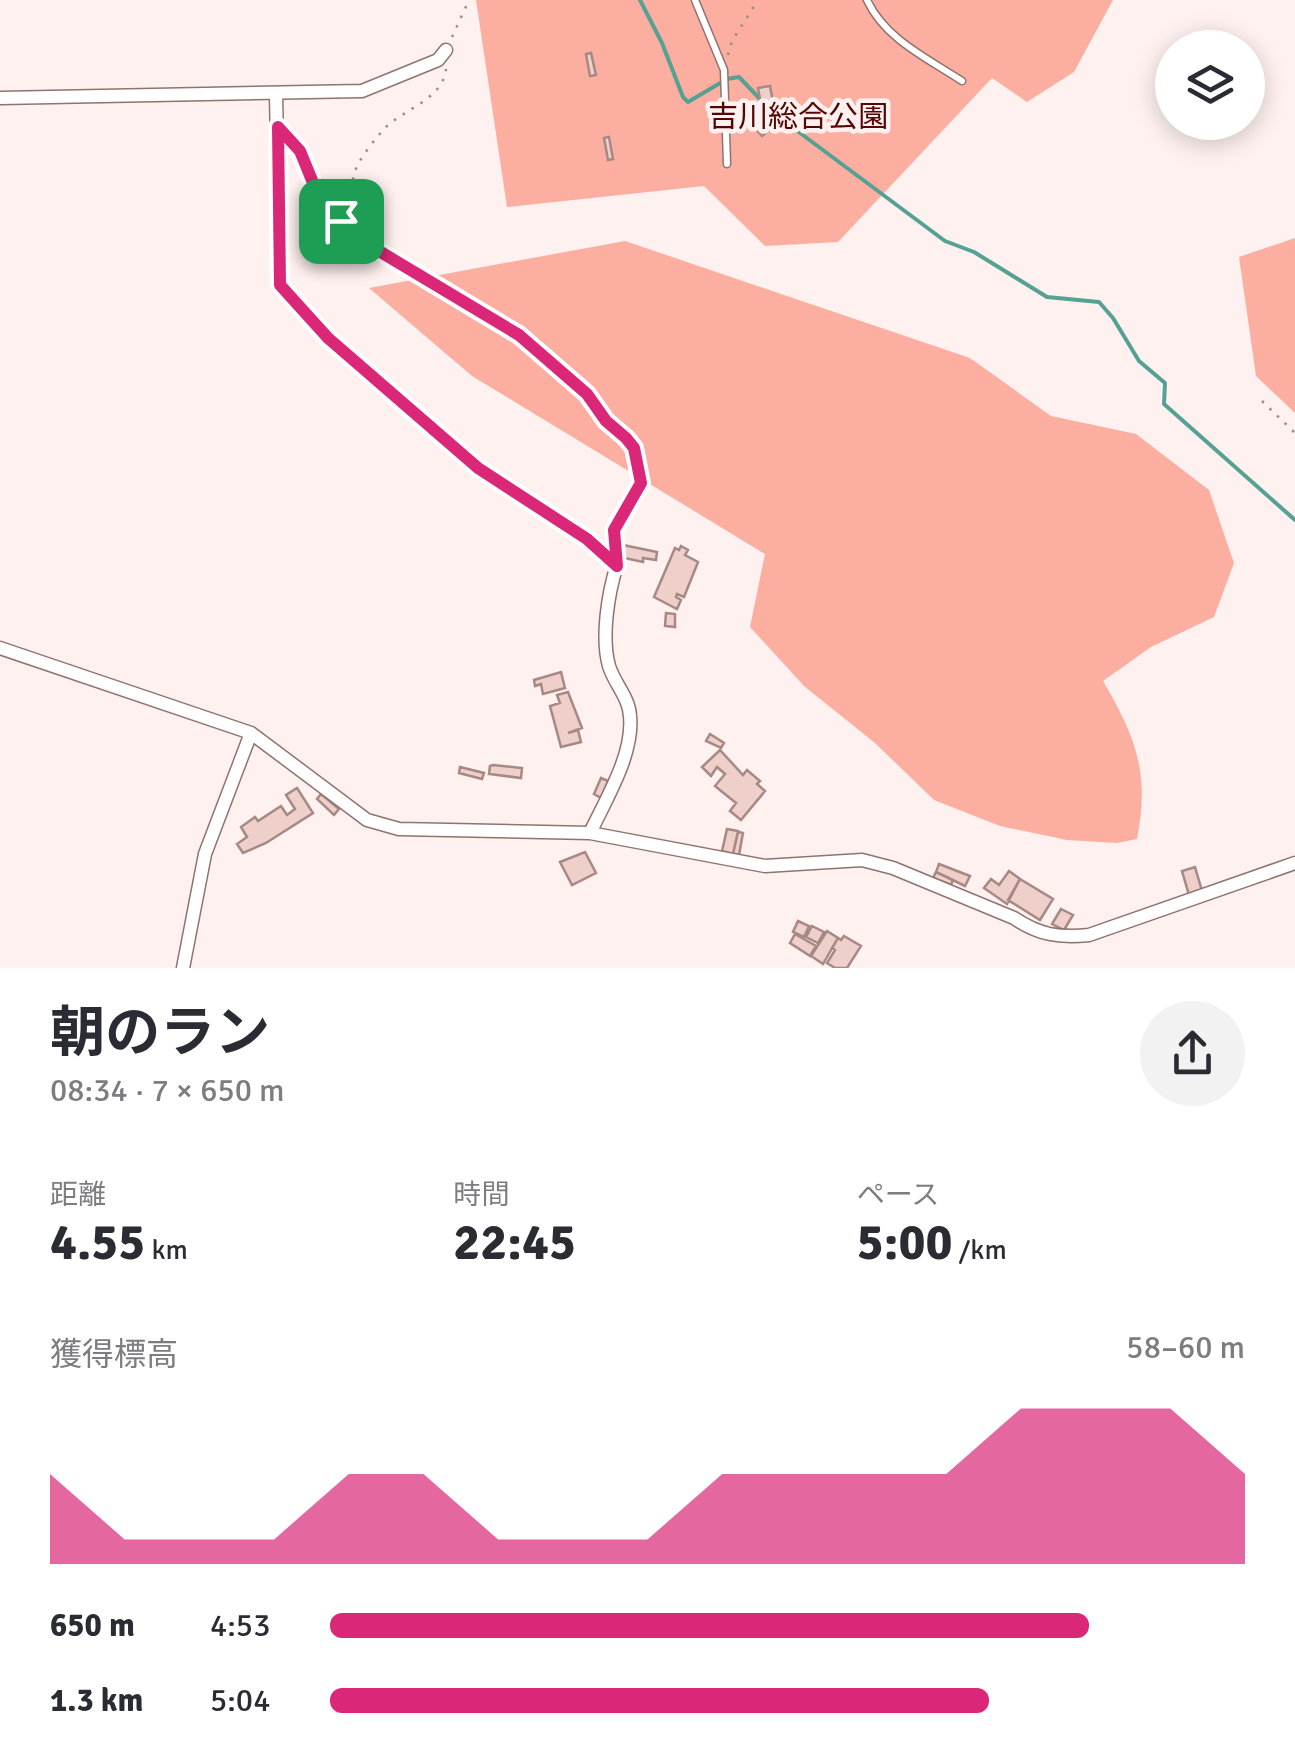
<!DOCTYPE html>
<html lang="ja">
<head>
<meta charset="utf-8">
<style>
  body { margin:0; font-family:Signika,"Noto Sans JP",sans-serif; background:#f2f2f3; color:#2b2b33; height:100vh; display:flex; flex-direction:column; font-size:38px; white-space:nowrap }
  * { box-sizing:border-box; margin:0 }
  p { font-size:32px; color:#7c7c81 }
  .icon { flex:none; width:55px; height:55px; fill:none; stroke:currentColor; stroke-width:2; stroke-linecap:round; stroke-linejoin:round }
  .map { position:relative; height:968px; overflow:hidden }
  .panel { display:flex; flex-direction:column; background:#fff; flex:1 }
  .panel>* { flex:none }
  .buttons { position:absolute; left:1155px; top:30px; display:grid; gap:20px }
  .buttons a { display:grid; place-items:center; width:110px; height:110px; border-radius:50%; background:#fff; box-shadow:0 5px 25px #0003; font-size:50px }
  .pin { position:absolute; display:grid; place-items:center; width:85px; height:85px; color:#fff; margin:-42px; border-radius:20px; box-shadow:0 5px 15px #0006 }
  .round { display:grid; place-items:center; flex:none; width:105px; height:105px; border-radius:52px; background:#f2f2f3 }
  .overview { display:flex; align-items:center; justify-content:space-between; height:170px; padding:0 50px }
  h1 { font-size:55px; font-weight:700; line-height:75px }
  .metrics { display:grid; grid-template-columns:repeat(3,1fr); gap:15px; height:170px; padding:10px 50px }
  .metrics div { display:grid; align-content:center }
  .metrics b { font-size:50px; font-weight:700 }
  .metrics small { font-size:28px; font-weight:400 }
  .metrics p { font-size:28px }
  .chart { height:280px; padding:20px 50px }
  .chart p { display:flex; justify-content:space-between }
  .chart svg { width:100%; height:180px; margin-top:10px; fill:#db2777; opacity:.7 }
  ul { padding:0 50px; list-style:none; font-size:32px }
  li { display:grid; grid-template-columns:160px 120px 1fr; align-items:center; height:75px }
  li i { height:25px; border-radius:12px; background:#db2777 }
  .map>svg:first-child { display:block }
  .green { fill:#fcaea1 }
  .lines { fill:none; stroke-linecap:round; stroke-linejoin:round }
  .stream { stroke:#55a294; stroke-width:4 }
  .building { fill:#eecfca; stroke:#a68984; stroke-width:2.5 }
  .service-casing { stroke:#8f736f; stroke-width:9 }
  .minor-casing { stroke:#8f736f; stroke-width:15 }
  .path { stroke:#998d8b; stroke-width:2.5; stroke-dasharray:2.5 8; stroke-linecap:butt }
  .service { stroke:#fff; stroke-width:6 }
  .minor { stroke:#fff; stroke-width:12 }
  .route-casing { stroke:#fff; stroke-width:20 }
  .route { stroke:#db2777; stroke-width:12 }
  .labels { text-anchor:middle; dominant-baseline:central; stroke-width:9; stroke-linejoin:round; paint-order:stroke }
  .park-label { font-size:30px; fill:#550603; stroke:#fef1ef }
</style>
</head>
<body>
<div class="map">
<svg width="1295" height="968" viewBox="0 0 1295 968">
  <rect width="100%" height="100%" fill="#fef1ef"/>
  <path class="green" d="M476 0H1113L1074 72 1027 102 992 78 838 242 765 246 704 186 507 207Z
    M1295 238V413L1256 376 1239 257Z
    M625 241 970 358 1051 416 1136 434 1209 490 1234 563 1214 617 1151 647 1103 681C1136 737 1150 773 1137 839L1117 843 1067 840 1000 826 934 800 875 743 804 686 750 627 765 554 472 376 369 288Z"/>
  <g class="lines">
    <path class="stream" d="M640 0 662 43 683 97 688 102 727 79 739 77 762 101
      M780 118 945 241 974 252 1047 297 1099 302 1113 318 1139 361 1165 383 1164 404 1295 520"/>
  </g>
  <path class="building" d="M591 53 596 75 590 76 586 54Z
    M770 86 773 102 788 113 762 136 754 127 759 122 756 105 761 104 758 88Z
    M609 137 613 159 608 160 604 138Z
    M623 545 657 552 656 560 643 558V562L620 557Z
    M681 546 688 550 685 555 698 562 684 597 677 594 676 597 681 600 677 609 654 597 675 548 679 550Z
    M666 613 675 614V627L665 626Z
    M561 672 565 688 543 694 541 684 535 686 534 680Z
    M568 692 582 728 568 733 578 730 581 742 561 747 550 706 560 703 557 695Z
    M710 734 724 743 721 748 706 741Z
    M720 750 743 775 747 770 760 781 757 784 765 791 741 820 730 811 736 803 715 786 725 774 717 767 711 776 702 767Z
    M493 765 522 768 521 778 489 774 490 766Z
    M460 767 484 773 482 779 459 773Z
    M601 778 608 781 601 798 594 794Z
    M297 788 313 813 266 843 243 853 237 844 247 837 241 827 255 817 258 821 281 806 287 815 295 809 286 795Z
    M321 794 339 809 334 815 317 799Z
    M727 829 738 831 733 854 722 851Z
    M738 832 743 833 739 855 733 854Z
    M585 852 596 873 572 885 560 862Z
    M939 864 970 876 965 886 936 872Z
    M1195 867 1202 891 1189 895 1182 871Z
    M1009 871 1020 879 1007 904 984 888 991 879 999 885Z
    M936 872 953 880 951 885 933 878Z
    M1020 879 1053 899 1040 920 1008 900Z
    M1061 909 1073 915 1064 930 1052 924Z
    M798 921 809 926 804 937 793 932Z
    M812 926 824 932 818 943 806 937Z
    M827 931 838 938 823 964 811 956Z
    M795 934 816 946 810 956 790 943Z
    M844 936 861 946 847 968H835L827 963 835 950 832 948 838 938 841 940Z"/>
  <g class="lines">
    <g class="service-casing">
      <path id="service" d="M695 0 724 70 727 164
        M867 0C885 39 927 58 962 81"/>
    </g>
    <g class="minor-casing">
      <path id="minor" d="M276 95 280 285 327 339 478 468 587 539 617 565C608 593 601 638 609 666 614 683 629 697 630 716 634 754 606 799 590 833
        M0 98 362 91 438 60 446 50
        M0 648 251 733 367 820 399 829 590 833 765 866 862 860 893 868 1014 918C1039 935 1059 938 1089 935L1295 863
        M183 968 205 854 251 733"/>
    </g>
    <path class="path" d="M452 37 469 0
      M728 55 732 41 758 0
      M290 140C308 160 310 186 323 208 330 218 345 226 354 236L519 335 587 394 606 421 627 438 633 447 641 483 614 530 615 544
      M342 220C352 205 350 191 354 174 358 160 375 139 385 128 404 109 443 99 446 69
      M1262 401 1295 433"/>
    <use href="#service" class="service"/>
    <use href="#minor" class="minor"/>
  </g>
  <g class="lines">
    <g class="route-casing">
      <path id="route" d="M278 127 300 151 325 212 341 221 354 236 519 335 587 394 606 421 626 438 634 448 641 483 614 530 617 566 587 539 478 468 328 338 280 285Z"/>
    </g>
    <use href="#route" class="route"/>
  </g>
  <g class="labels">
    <g class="park-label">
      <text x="798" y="117">吉川総合公園</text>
    </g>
  </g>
</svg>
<div class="buttons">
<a><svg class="icon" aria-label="layers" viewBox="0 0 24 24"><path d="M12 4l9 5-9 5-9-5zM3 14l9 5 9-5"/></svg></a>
</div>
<div class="pin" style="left:341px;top:221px;background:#1e9e55"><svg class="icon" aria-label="arrive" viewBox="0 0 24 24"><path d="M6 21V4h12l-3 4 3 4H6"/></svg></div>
</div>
<section class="panel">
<div class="overview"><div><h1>朝のラン</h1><p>08:34 · 7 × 650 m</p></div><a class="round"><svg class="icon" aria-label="share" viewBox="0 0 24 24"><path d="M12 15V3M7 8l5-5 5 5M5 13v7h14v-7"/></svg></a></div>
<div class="metrics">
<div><p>距離</p><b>4.55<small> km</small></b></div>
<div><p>時間</p><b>22:45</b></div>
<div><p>ペース</p><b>5:00<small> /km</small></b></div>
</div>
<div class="chart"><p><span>獲得標高</span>58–60 m</p>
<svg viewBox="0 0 160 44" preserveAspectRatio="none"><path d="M0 44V22L10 38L20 38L30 38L40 22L50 22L60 38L70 38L80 38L90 22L100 22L110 22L120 22L130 6L140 6L150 6L160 22V44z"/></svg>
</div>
<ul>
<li><b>650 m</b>4:53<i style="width:83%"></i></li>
<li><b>1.3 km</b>5:04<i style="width:72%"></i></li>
</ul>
</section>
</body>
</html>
